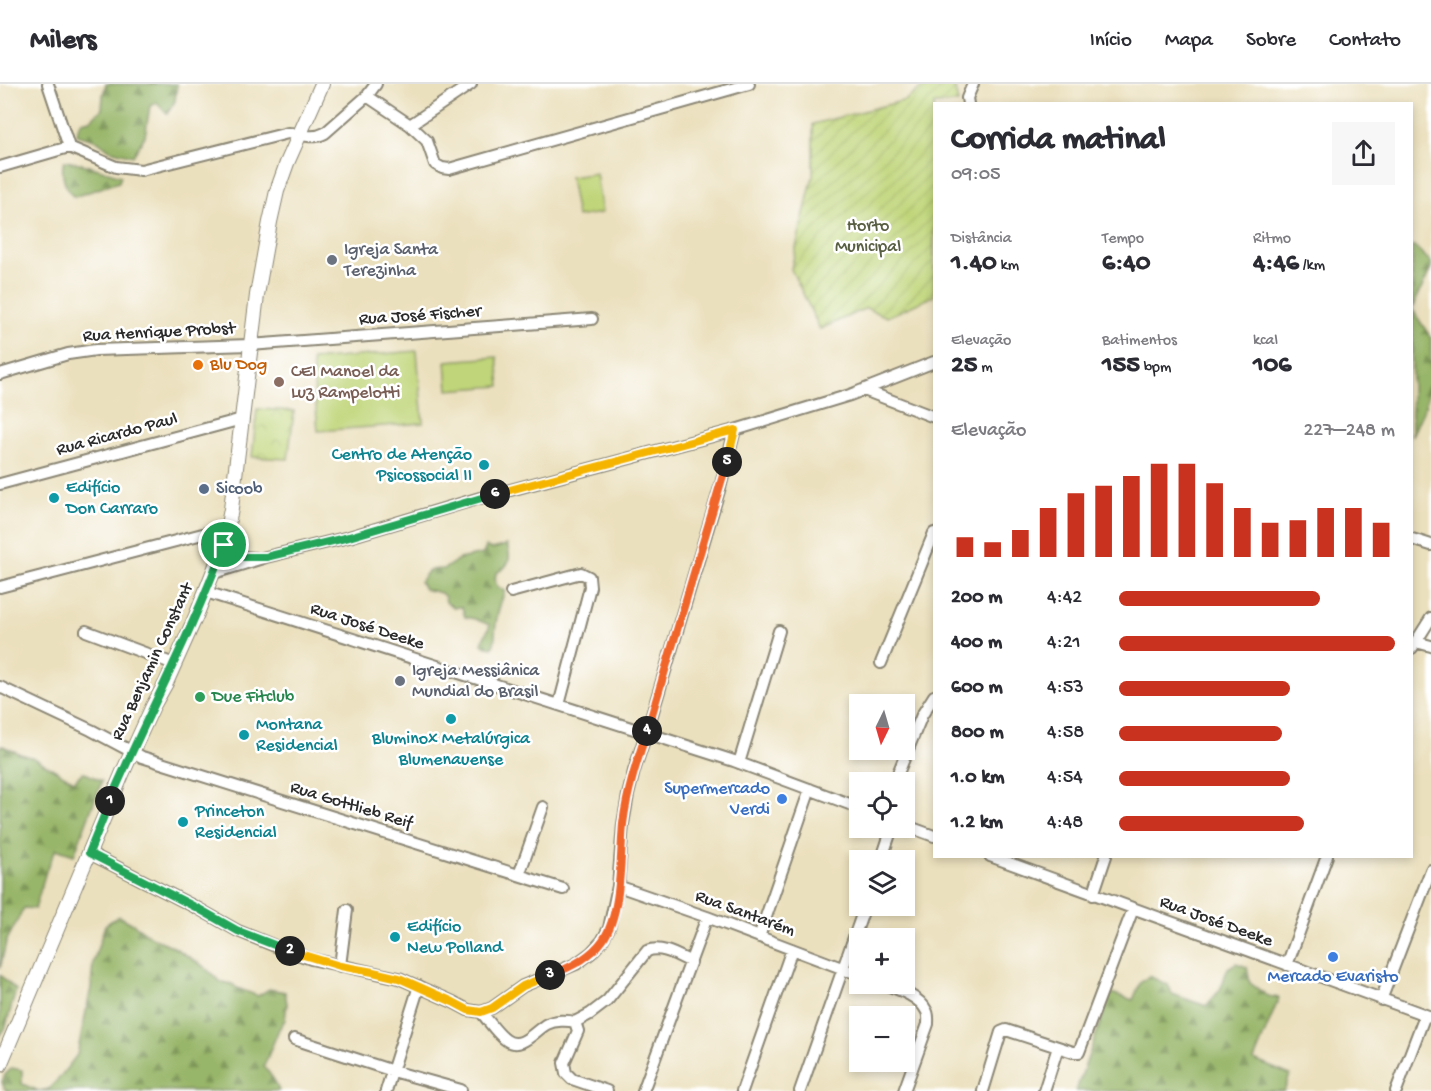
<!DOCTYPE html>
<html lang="pt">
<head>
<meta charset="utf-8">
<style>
  body { margin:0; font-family:"Gochi Hand",sans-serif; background:#f7f7f7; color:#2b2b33; height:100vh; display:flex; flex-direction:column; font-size:22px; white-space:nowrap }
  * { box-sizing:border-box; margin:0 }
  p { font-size:20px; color:#7c7c81 }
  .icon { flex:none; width:33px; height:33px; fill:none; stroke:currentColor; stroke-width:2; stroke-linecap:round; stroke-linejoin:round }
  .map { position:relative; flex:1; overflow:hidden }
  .side { position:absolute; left:933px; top:18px; width:480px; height:756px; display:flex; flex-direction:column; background:#fff; border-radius:0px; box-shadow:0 3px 9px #0003 }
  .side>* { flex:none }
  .needle { width:39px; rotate:185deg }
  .buttons { position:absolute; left:849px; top:610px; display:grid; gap:12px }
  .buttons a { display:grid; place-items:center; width:66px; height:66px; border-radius:0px; background:#fff; box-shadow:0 3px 9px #0003; font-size:30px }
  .pin { position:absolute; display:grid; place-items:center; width:51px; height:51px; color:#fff; margin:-26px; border:3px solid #fff; border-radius:50%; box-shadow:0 2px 6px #0007 }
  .km { position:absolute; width:30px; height:30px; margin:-15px; border-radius:50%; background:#222; color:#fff; font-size:16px; line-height:30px; text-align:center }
  .round { display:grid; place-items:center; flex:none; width:63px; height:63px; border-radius:0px; background:#f7f7f7 }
  .headline { display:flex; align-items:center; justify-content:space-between; height:102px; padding:0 18px }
  h1 { font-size:33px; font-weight:800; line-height:45px }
  .figures { display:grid; grid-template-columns:repeat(3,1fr); gap:9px; height:102px; padding:6px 18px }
  .figures div { display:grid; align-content:center }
  .figures b { font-size:26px; font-weight:800 }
  .figures small { font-size:16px; font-weight:400 }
  .figures p { font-size:16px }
  .chart { height:168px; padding:12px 18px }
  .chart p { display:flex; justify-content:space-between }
  .chart svg { width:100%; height:108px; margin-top:6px; stroke:#c8321e; stroke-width:6 }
  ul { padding:0 18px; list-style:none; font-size:20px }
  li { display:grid; grid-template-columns:96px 72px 1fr; align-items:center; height:45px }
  li i { height:15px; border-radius:8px; background:#c8321e }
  header { display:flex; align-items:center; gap:36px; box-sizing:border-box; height:84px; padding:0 30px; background:#fff; border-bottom:2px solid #e1e1e2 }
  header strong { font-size:28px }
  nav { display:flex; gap:33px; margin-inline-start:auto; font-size:21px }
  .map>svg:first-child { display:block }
  .grass { fill:#c0d579; stroke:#768052; stroke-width:1.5 }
  .forest { fill:url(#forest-firs); stroke:#62704a; stroke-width:1.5 }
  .park { fill:url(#park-crowns); stroke:#768052; stroke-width:1.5 }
  .garden { fill:url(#garden-furrows); stroke:#768052; stroke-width:1.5 }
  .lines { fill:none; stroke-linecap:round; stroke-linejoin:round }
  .minor-casing { stroke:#8b8674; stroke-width:14 }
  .major-casing { stroke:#8b8674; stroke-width:16 }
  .minor { stroke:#fff; stroke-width:10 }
  .major { stroke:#fff; stroke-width:14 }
  .split-1-casing { stroke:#fff; stroke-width:12 }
  .split-2-casing { stroke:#fff; stroke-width:12 }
  .split-3-casing { stroke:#fff; stroke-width:12 }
  .split-4-casing { stroke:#fff; stroke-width:12 }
  .split-5-casing { stroke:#fff; stroke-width:12 }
  .split-6-casing { stroke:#fff; stroke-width:12 }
  .split-7-casing { stroke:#fff; stroke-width:12 }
  .split-1 { stroke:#22a559; stroke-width:8 }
  .split-2 { stroke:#22a559; stroke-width:8 }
  .split-3 { stroke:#f5b400; stroke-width:8 }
  .split-4 { stroke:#f0652b; stroke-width:8 }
  .split-5 { stroke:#f0652b; stroke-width:8 }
  .split-6 { stroke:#f5b400; stroke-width:8 }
  .split-7 { stroke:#22a559; stroke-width:8 }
  .worship-dot { fill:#6b7280; stroke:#fff; stroke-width:2 }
  .food-dot { fill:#e8710a; stroke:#fff; stroke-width:2 }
  .education-dot { fill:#8d6e63; stroke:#fff; stroke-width:2 }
  .culture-dot { fill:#0f9aa8; stroke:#fff; stroke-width:2 }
  .service-dot { fill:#5c6f8a; stroke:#fff; stroke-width:2 }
  .leisure-dot { fill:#2e9e5b; stroke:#fff; stroke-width:2 }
  .shop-dot { fill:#3f7fe0; stroke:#fff; stroke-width:2 }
  .labels { text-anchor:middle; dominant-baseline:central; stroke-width:5; stroke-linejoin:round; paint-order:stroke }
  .park-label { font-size:18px; fill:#585e42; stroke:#fff }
  .worship-label { font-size:18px; fill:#5b616d; stroke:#fff; text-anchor:start }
  .street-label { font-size:18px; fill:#2b2b2b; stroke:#fff }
  .food-label { font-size:18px; fill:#c56008; stroke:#fff; text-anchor:start }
  .education-label { font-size:18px; fill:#785e54; stroke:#fff; text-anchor:start }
  .culture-label { font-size:18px; fill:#0d838f; stroke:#fff; text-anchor:start }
  .service-label { font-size:18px; fill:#4e5e75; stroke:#fff; text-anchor:start }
  .leisure-label { font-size:18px; fill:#27864d; stroke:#fff; text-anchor:start }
  .shop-label { font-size:18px; fill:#366cbe; stroke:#fff; text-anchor:end }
</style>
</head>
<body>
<header>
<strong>Milers</strong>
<nav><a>Início</a><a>Mapa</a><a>Sobre</a><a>Contato</a></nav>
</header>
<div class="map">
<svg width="1431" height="1007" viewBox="0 0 1431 1007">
  <defs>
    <pattern id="forest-firs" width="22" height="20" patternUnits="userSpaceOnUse" patternTransform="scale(1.5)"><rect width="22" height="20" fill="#98b669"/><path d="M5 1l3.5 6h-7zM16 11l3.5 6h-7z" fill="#7c9457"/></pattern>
    <pattern id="park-crowns" width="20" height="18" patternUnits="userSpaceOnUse" patternTransform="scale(1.5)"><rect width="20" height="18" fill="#c0d579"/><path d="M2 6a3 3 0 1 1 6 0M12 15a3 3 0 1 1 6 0" fill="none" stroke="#a5b769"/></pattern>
    <pattern id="garden-furrows" width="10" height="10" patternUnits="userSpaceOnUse" patternTransform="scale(1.5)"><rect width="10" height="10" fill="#c0d579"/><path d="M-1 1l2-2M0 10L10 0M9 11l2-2" fill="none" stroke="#a5b769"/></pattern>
  </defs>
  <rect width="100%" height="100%" fill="#fff"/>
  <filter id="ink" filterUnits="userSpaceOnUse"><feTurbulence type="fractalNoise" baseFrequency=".0167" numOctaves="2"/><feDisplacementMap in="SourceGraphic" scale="12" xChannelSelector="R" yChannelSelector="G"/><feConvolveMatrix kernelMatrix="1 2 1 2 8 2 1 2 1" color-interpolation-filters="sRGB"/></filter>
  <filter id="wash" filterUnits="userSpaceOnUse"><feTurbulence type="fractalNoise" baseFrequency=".008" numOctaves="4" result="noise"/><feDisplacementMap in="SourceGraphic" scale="24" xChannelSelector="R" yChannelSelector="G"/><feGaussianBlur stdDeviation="1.35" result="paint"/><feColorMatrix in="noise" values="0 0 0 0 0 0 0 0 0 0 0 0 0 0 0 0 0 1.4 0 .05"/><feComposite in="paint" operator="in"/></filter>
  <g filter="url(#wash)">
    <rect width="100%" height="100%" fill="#ebe0bd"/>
    <path class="grass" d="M596 89 602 129 577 133 570 93Z
      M417 267 423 339 318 347 312 276Z
      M497 273 500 302 448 306 446 277Z"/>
    <path class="forest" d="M106 0H177L175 17 167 30 157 19 150 22 145 52 133 72 110 66 98 57 77 51 78 44 81 38 90 36 102 25 103 11Z
      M64 77 79 79 121 92 119 98 74 113C65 105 60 89 64 77Z
      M1414 162 1431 178V184L1412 225 1431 254V296L1426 320 1412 352V163Z
      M507 461C512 475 509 483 496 489 494 499 496 503 505 507 501 518 497 528 496 540 494 549 497 556 492 564L482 560C483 553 488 547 490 541L475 535 465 533 462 523H453L446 518 445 513 441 509 424 505 420 498C429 485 429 485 444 485L459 475 483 470 486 463 492 465Z
      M0 662H3L20 670 34 674 74 697 83 688 102 697 74 771 56 765 46 787 35 825 24 824 6 858 0 885Z
      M119 832 133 840 153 854 172 862 203 882 221 898 232 900 237 904 258 912 269 905 285 908 287 920 285 936 279 945 264 982 274 996 279 1007H8L5 1006 2 998 5 991 12 984 22 986V1000L39 1007 49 1005 60 993 77 971 91 904 93 879 105 841Z
      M1236 879 1247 883 1250 899 1268 912 1279 914 1254 976 1290 991 1284 1007H1076L1111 909 1133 916 1140 899 1149 892 1168 901 1172 910 1206 922 1220 906 1228 884Z
      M0 891 16 906 5 945 0 952Z"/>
    <path class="park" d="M257 325 294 327 288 375 252 373Z"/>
    <path class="garden" d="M926 0H954L958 19 934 20V212L887 233 866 224 820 245 791 185 813 92V40L906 16Z"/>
  </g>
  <g filter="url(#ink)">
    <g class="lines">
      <g class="minor-casing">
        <path id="minor" d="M48 0 69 63
          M367 12 410 41 427 57 435 80 442 84 449 85 749 0
          M968 20 967 14 973 0
          M410 41 471 0
          M0 83 69 63 116 83 141 86 288 49C301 50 312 56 325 49L367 12 376 0
          M0 290 68 270 96 266 250 261 592 235
          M864 306 934 333
          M0 400 242 335
          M1412 455 1431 461
          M224 461 245 473 256 474
          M214 489 266 473 349 453 480 414 735 346 850 311 934 278
          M0 503 214 447 227 448
          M206 508 734 677 860 724
          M511 508 581 489 589 493 590 503 559 621
          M86 547 174 580
          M1416 558 1431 562
          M1412 564 1431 534
          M881 579 934 449
          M0 603 91 646 142 673 563 805
          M739 679 779 547
          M894 699 922 631 934 612
          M904 741 934 752
          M89 769 199 825 238 847 275 862 311 875 399 894 453 918 468 926 481 928 492 924 523 902 576 880 591 869 602 857 609 844 618 802 623 740 628 711 634 687 651 634 721 400 735 346
          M990 772 1431 933
          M881 777 892 744
          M519 791 543 723
          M618 802 707 833 860 891
          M1093 811 1106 772
          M759 853 810 705
          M1287 881 1327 772
          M340 882 347 826
          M884 900C897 905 919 912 926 926 929 930 928 935 928 940L904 1007
          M1381 916 1431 786
          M481 928C489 937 497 950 506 956 522 967 535 946 547 940 555 936 567 936 575 938
          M575 938 590 930 607 917 647 867C662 861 678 872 691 878
          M575 938 578 947 564 979 566 989 572 995 607 1007
          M294 955 393 987 461 1006
          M386 1007 419 902
          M643 1007 707 833
          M742 1007 792 865
          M800 1007 865 822
          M983 1007 1001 948 1006 946 1073 968H1079L1133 825
          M1044 1007 1058 963
          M1396 1007 1425 931"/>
      </g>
      <g class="major-casing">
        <path id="major" d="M0 981 123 688 153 622 166 599 196 532 224 461 231 425 257 211 270 138 277 107 287 79 322 0"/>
      </g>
      <use href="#minor" class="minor"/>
      <use href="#major" class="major"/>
    </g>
  </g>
  <g class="lines" filter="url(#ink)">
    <g class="split-1-casing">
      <path id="split-1" d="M110 717C147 631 192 549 224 461"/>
    </g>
    <g class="split-2-casing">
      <path id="split-2" d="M110 717 89 769 199 825 238 847 290 867"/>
    </g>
    <g class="split-3-casing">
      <path id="split-3" d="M290 867 340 882 373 888 399 894 453 918 468 926 481 928 492 924 523 902 550 891"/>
    </g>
    <g class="split-4-casing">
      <path id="split-4" d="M550 891C570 884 590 874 603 856 622 829 620 773 623 740 627 707 637 677 647 647"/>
    </g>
    <g class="split-5-casing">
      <path id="split-5" d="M647 647 727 378"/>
    </g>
    <g class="split-6-casing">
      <path id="split-6" d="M495 410 735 346 727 378"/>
    </g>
    <g class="split-7-casing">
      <path id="split-7" d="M224 461 237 469 244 473H266L349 453 495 410"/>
    </g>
    <use href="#split-1" class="split-1"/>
    <use href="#split-2" class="split-2"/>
    <use href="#split-3" class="split-3"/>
    <use href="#split-4" class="split-4"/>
    <use href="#split-5" class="split-5"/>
    <use href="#split-6" class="split-6"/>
    <use href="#split-7" class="split-7"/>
  </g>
  <g class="worship-dot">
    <circle cx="332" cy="176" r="6"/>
    <circle cx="400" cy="597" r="6"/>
  </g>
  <circle class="food-dot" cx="198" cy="281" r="6"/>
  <circle class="education-dot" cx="279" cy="298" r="6"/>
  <g class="culture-dot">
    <circle cx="484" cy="381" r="6"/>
    <circle cx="54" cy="414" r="6"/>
    <circle cx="451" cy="635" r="6"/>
    <circle cx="244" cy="651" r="6"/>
    <circle cx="183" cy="738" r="6"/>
    <circle cx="395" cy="853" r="6"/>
  </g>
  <circle class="service-dot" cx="204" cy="405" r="6"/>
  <circle class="leisure-dot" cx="200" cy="613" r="6"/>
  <g class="shop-dot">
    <circle cx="782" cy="715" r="6"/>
    <circle cx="1333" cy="873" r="6"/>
  </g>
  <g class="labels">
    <g class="park-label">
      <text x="868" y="142">Horto<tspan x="868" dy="21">Municipal</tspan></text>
    </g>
    <g class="worship-label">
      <text x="344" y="166">Igreja Santa<tspan x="344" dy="21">Terezinha</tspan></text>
      <text x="412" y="587">Igreja Messiânica<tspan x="412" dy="21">Mundial do Brasil</tspan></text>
    </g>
    <g class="street-label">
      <text transform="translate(420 232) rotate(-4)">Rua José Fischer</text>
      <text transform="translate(159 249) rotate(-3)">Rua Henrique Probst</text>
      <text transform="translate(117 351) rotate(-15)">Rua Ricardo Paul</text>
      <text transform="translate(367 543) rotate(18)">Rua José Deeke</text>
      <text transform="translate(153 578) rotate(-65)">Rua Benjamin Constant</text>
      <text transform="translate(351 722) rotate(17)">Rua Gottlieb Reif</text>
      <text transform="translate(745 830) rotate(20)">Rua Santarém</text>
      <text transform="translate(1216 838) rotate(20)">Rua José Deeke</text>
    </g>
    <g class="food-label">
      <text x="210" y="281">Blu Dog</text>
    </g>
    <g class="education-label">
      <text x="291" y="288">CEI Manoel da<tspan x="291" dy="21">Luz Rampelotti</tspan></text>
    </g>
    <g class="culture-label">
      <text x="472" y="371" text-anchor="end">Centro de Atenção<tspan x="472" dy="21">Psicossocial II</tspan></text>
      <text x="66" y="404">Edifício<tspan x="66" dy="21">Don Carraro</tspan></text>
      <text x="256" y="641">Montana<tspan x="256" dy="21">Residencial</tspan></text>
      <text x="451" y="655" text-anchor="middle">Bluminox Metalúrgica<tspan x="451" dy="21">Blumenauense</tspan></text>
      <text x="195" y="728">Princeton<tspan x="195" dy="21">Residencial</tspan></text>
      <text x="407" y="843">Edifício<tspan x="407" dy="21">New Polland</tspan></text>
    </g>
    <g class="service-label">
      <text x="216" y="405">Sicoob</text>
    </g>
    <g class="leisure-label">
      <text x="212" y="613">Due Fitclub</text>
    </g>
    <g class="shop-label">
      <text x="770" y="705">Supermercado<tspan x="770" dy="21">Verdi</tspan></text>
      <text x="1333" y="893" text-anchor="middle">Mercado Evaristo</text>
    </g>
  </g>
</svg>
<div class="buttons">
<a><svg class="needle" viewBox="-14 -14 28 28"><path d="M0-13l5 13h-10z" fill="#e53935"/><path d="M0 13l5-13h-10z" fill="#7c7c81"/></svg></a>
<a><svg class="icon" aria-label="locate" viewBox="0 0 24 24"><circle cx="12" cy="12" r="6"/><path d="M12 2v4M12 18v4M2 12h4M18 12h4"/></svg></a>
<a><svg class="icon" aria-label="layers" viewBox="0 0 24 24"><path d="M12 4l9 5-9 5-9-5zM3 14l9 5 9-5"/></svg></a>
<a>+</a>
<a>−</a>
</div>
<div class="pin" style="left:224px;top:461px;background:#1e9e55"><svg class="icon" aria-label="arrive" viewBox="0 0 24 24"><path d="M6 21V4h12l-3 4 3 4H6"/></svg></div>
<b class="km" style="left:110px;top:717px">1</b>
<b class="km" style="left:290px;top:867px">2</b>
<b class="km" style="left:550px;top:891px">3</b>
<b class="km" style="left:647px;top:647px">4</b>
<b class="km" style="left:727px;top:378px">5</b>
<b class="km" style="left:495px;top:410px">6</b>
<section class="side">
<div class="headline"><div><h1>Corrida matinal</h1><p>09:05</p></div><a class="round"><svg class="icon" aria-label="share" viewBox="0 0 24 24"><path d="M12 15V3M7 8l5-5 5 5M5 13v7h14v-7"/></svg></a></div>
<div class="figures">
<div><p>Distância</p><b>1.40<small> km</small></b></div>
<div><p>Tempo</p><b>6:40</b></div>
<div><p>Ritmo</p><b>4:46<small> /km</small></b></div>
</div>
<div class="figures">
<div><p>Elevação</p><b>25<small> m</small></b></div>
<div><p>Batimentos</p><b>155<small> bpm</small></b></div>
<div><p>kcal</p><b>106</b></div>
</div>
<div class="chart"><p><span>Elevação</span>227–248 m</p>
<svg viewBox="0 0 160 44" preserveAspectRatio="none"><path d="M5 44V36M15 44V38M25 44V33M35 44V24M45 44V18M55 44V15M65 44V11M75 44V6M85 44V6M95 44V14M105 44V24M115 44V30M125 44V29M135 44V24M145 44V24M155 44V30"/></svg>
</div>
<ul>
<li><b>200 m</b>4:42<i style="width:73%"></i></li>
<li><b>400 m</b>4:21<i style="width:100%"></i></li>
<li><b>600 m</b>4:53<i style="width:62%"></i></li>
<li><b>800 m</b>4:58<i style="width:59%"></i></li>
<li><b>1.0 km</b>4:54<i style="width:62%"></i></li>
<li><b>1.2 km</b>4:48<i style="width:67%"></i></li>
</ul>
</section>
</div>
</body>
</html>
